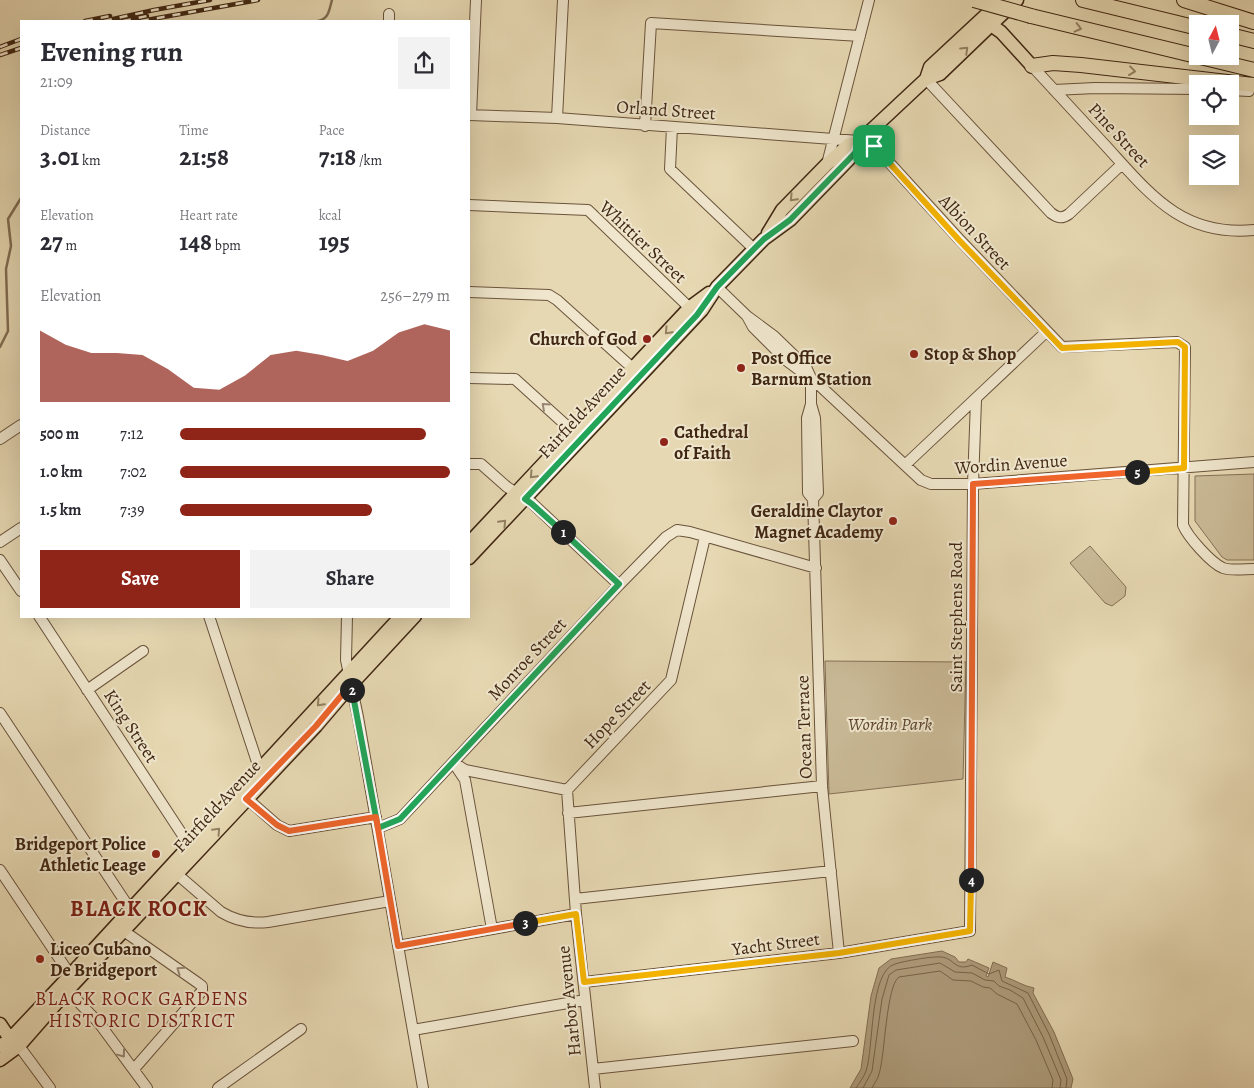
<!DOCTYPE html>
<html lang="en">
<head>
<meta charset="utf-8">
<style>
  body { margin:0; font-family:Alegreya,serif; background:#f2f2f3; color:#2b2b33; height:100vh; display:flex; flex-direction:column; font-size:19px; white-space:nowrap }
  * { box-sizing:border-box; margin:0 }
  p { font-size:16px; color:#7c7c81 }
  .icon { flex:none; width:28px; height:28px; fill:none; stroke:currentColor; stroke-width:2; stroke-linecap:round; stroke-linejoin:round }
  .map { position:relative; flex:1; overflow:hidden }
  .drawer { position:absolute; left:20px; top:20px; width:450px; height:598px; display:flex; flex-direction:column; background:#fff; border-radius:0px; box-shadow:0 5px 20px #0002 }
  .drawer>* { flex:none }
  .needle { width:32px; rotate:7deg }
  .tools { position:absolute; left:1189px; top:15px; display:grid; gap:10px }
  .tools a { display:grid; place-items:center; width:50px; height:50px; border-radius:0px; background:#fff; box-shadow:0 5px 20px #0002; font-size:25px }
  .pin { position:absolute; display:grid; place-items:center; width:42px; height:42px; color:#fff; margin:-21px; border-radius:10px; box-shadow:0 2px 8px #0006 }
  .km { position:absolute; width:25px; height:25px; margin:-12px; border-radius:50%; background:#222; color:#fff; font-size:14px; line-height:25px; text-align:center }
  .round { display:grid; place-items:center; flex:none; width:52px; height:52px; border-radius:0px; background:#f2f2f3 }
  .head { display:flex; align-items:center; justify-content:space-between; height:85px; padding:0 20px }
  h1 { font-size:28px; font-weight:700; line-height:38px }
  .figures { display:grid; grid-template-columns:repeat(3,1fr); gap:8px; height:85px; padding:5px 20px }
  .figures div { display:grid; align-content:center }
  .figures b { font-size:25px; font-weight:700 }
  .figures small { font-size:14px; font-weight:400 }
  .figures p { font-size:14px }
  .chart { height:140px; padding:10px 20px }
  .chart p { display:flex; justify-content:space-between }
  .chart svg { width:100%; height:90px; margin-top:5px; fill:#8f2418; opacity:.7 }
  .action { display:flex; gap:10px; margin-top:auto; padding:10px 20px }
  .action a { flex:1; height:58px; border-radius:0px; background:#8f2418; color:#fff; font-size:20px; font-weight:700; line-height:58px; text-align:center }
  .action a+a { background:#f2f2f3; color:#2b2b33 }
  ul { padding:0 20px; list-style:none; font-size:16px }
  li { display:grid; grid-template-columns:80px 60px 1fr; align-items:center; height:38px }
  li i { height:12px; border-radius:6px; background:#8f2418 }
  .map>svg:first-child { display:block }
  .green { fill:#caba97; stroke:#857055 }
  .water { fill:#ae9c7c; stroke:#826d52 }
  .lines { fill:none; stroke-linecap:round; stroke-linejoin:round }
  .shore { stroke:#776248; stroke-width:1 }
  .stream { stroke:#826d52; stroke-width:2.5 }
  .minor-casing { stroke:#6a533b; stroke-width:12 }
  .major-casing { stroke:#402713; stroke-width:15 }
  .highway-casing { stroke:#402713; stroke-width:16 }
  .minor { stroke:#efe6cd; stroke-width:10 }
  .major { stroke:#e6d8b2; stroke-width:12 }
  .highway { stroke:#e6d8b2; stroke-width:14 }
  .rail-casing { stroke:#402713; stroke-width:4.5 }
  .rail { stroke:#efe6cd; stroke-width:2.5; stroke-dasharray:8; stroke-linecap:butt }
  .highway-bridge-casing { stroke:#402713; stroke-width:16; stroke-linecap:butt }
  .highway-bridge { stroke:#e6d8b2; stroke-width:14 }
  .oneway { stroke:#938062 }
  .oneway2 { stroke:#988670 }
  .split-1-casing { stroke:#fff; stroke-width:10 }
  .split-2-casing { stroke:#fff; stroke-width:10 }
  .split-3-casing { stroke:#fff; stroke-width:10 }
  .split-4-casing { stroke:#fff; stroke-width:10 }
  .split-5-casing { stroke:#fff; stroke-width:10 }
  .split-6-casing { stroke:#fff; stroke-width:10 }
  .split-1 { stroke:#22a559; stroke-width:6 }
  .split-2 { stroke:#22a559; stroke-width:6 }
  .split-3 { stroke:#f0652b; stroke-width:6 }
  .split-4 { stroke:#f5b400; stroke-width:6 }
  .split-5 { stroke:#f0652b; stroke-width:6 }
  .split-6 { stroke:#f5b400; stroke-width:6 }
  .poi-dot { fill:#8f2418; stroke:#efe6cd; stroke-width:2 }
  .labels { text-anchor:middle; dominant-baseline:central; stroke-width:4; stroke-linejoin:round; paint-order:stroke }
  .street-label { font-size:18px; fill:#402713; stroke:#efe6cd }
  .poi-label { font-size:18px; font-weight:bold; fill:#402713; stroke:#efe6cd; text-anchor:start }
  .park-label { font-size:18px; font-style:italic; fill:#5c442d; stroke:#efe6cd }
  .neighbourhood-label { font-size:19px; letter-spacing:1px; fill:#7a1f14; stroke:#efe6cd }
  .district-label { font-size:22px; font-weight:bold; letter-spacing:1px; fill:#7a1f14; stroke:#efe6cd }
</style>
</head>
<body>
<div class="map">
<svg width="1254" height="1088" viewBox="0 0 1254 1088">
  <rect width="100%" height="100%" fill="#e6d8b2"/>
  <filter id="stains"><feTurbulence type="fractalNoise" baseFrequency=".004" numOctaves="4"/><feColorMatrix values="0 0 0 0 .2 0 0 0 0 .09 0 0 0 0 .02 0 0 0 .5 -.17"/></filter>
  <radialGradient id="worn" r=".72"><stop offset=".6" stop-color="#630" stop-opacity="0"/><stop offset="1" stop-color="#630" stop-opacity=".3"/></radialGradient>
  <path class="green" d="M1254 474V560H1227L1222 557 1195 521V476Z
    M1090 546 1126 587 1125 596 1112 606 1105 603 1070 563Z
    M825 661 966 662 963 779 829 794Z"/>
  <path class="water" d="M942 951 955 957 959 962H966L968 959 989 968 986 976 988 977 993 962 1007 968 1005 977C1015 980 1023 986 1034 988L1033 993 1054 1032 1073 1079 1071 1088H850L861 1069 871 996 879 968 891 959Z"/>
  <g class="lines">
    <path class="shore" d="M856 1088C859 1083 864 1077 866 1071 874 1049 869 971 895 964 904 961 933 956 941 957 955 958 954 972 972 965L989 974 999 970 1002 981 1028 993 1049 1034 1067 1079 1066 1088
      M863 1088 872 1071 882 999 889 975 896 970 940 963 955 972 972 973 985 980 994 981 999 986 1010 990 1023 998 1043 1037 1061 1080 1060 1088
      M872 1088C874 1084 878 1079 879 1074 885 1056 886 986 899 977L940 971 953 980 971 981 983 987 990 988 997 994 1017 1004 1036 1040 1053 1080 1052 1088"/>
    <path class="stream" d="M318 21C329 19 329 10 332 0
      M0 347 8 331 6 269 11 246 8 219 21 198"/>
    <g class="minor-casing">
      <path id="minor" d="M389 21V14
        M1032 66C1056 92 1080 118 1105 145 1149 193 1181 237 1254 230
        M926 79 1051 213C1058 218 1062 219 1069 214L1122 164
        M1054 90 1095 88 1198 89
        M1230 90 1249 91
        M469 115 557 118 859 141
        M471 115 476 0
        M557 118 563 0
        M645 126 651 23 860 36
        M672 127 670 169 754 249
        M865 136 959 239 1062 347 1177 342 1185 347 1183 525C1188 537 1211 563 1223 568 1231 571 1245 569 1254 569
        M827 164 869 0
        M469 205 588 210 695 313
        M717 287 747 316 774 336 806 367 811 378V404L815 418 818 493 813 499
        M469 292 549 295 557 300 638 373
        M747 316 753 327 787 361 818 384 921 480 931 484H973L1254 462
        M469 378 515 379 579 437
        M811 404 807 418 808 493 813 499 822 786 839 953
        M0 439 21 425
        M469 464H481L507 487 532 503 619 585
        M905 465 1046 332
        M0 542 21 528
        M0 560 21 591
        M39 616 193 851
        M209 616 259 768 263 772
        M347 616 346 660 358 717 423 1088
        M87 690 143 651
        M0 713 134 915
        M453 762 465 770 567 790 671 680 705 537
        M455 765 465 780 492 929
        M567 790 576 914 595 1088
        M243 795 277 825 289 831 376 817
        M568 813 822 786
        M378 828 400 819 619 585 666 537 677 530 690 532 816 568
        M171 869 221 912C236 921 251 924 268 922L390 901
        M0 870 73 979
        M575 899 831 871
        M118 927 198 983 202 986V991L134 1069
        M398 946 576 914
        M584 982 839 953 970 931 973 484 976 400
        M64 987 99 1023 147 1088
        M413 1030 585 1000
        M19 1046 50 1088
        M593 1069 853 1041
        M218 1088 301 1029"/>
    </g>
    <g class="major-casing">
      <path id="major" d="M984 20 1001 32 1032 66
        M926 79 930 67 1002 0
        M768 233 782 210 827 164 848 145 860 141 865 136 926 79 940 74 1017 0
        M469 543 690 307 709 293
        M469 558 702 310 717 287 764 239 790 220 855 153 860 141
        M0 1024 10 1039 15 1044
        M0 1046 10 1039 61 985 401 616
        M0 1060 19 1046 68 990 316 726 351 685 415 616"/>
    </g>
    <g class="highway-casing">
      <path id="highway" d="M1083 0 1198 28
        M1184 0 1254 22
        M1031 16 1254 70
        M1230 35 1254 41
        M1032 66 1053 63 1081 65 1254 85"/>
    </g>
    <use href="#minor" class="minor"/>
    <use href="#major" class="major"/>
    <use href="#highway" class="highway"/>
    <g class="rail-casing">
      <path id="rail" d="M85 21 110 16
        M104 21 154 10 210 0
        M123 21 147 16
        M141 21 258 0
        M0 47 21 39
        M0 55 21 48"/>
    </g>
    <use href="#rail" class="rail"/>
    <g class="highway-bridge-casing">
      <path id="highway-bridge" d="M974 0 1031 16"/>
    </g>
    <use href="#highway-bridge" class="highway-bridge"/>
  </g>
  <defs><path id="oneway-chevron" d="M-2-3.5L2.5 0L-2 3.5" fill="none" stroke-width="1.6" stroke-linecap="round" stroke-linejoin="round" transform="scale(1.25)"/></defs>
  <g class="oneway">
    <use href="#oneway-chevron" transform="translate(1078 28) rotate(14)"/>
    <use href="#oneway-chevron" transform="translate(965 50) rotate(-44)"/>
    <use href="#oneway-chevron" transform="translate(1132 71) rotate(7)"/>
    <use href="#oneway-chevron" transform="translate(793 198) rotate(134)"/>
    <use href="#oneway-chevron" transform="translate(668 331) rotate(133)"/>
    <use href="#oneway-chevron" transform="translate(533 475) rotate(133)"/>
    <use href="#oneway-chevron" transform="translate(503 523) rotate(-46)"/>
    <use href="#oneway-chevron" transform="translate(320 703) rotate(133)"/>
    <use href="#oneway-chevron" transform="translate(217 831) rotate(-47)"/>
  </g>
  <g class="oneway2">
    <use href="#oneway-chevron" transform="translate(545 406) rotate(-138)"/>
    <use href="#oneway-chevron" transform="translate(180 970) rotate(-145)"/>
    <use href="#oneway-chevron" transform="translate(122 1054) rotate(53)"/>
  </g>
  <g class="lines">
    <g class="split-1-casing">
      <path id="split-1" d="M563 532 532 504 525 499 697 315 717 287 754 249 764 239 790 220 855 153 860 141 866 136 874 146"/>
    </g>
    <g class="split-2-casing">
      <path id="split-2" d="M352 690 378 828 400 819 619 584 563 532"/>
    </g>
    <g class="split-3-casing">
      <path id="split-3" d="M352 690 351 684 316 726 246 799 277 825 289 831 376 817 398 946 525 923"/>
    </g>
    <g class="split-4-casing">
      <path id="split-4" d="M525 923 576 914 584 982 839 953 970 931 971 880"/>
    </g>
    <g class="split-5-casing">
      <path id="split-5" d="M971 880 973 484 1137 472"/>
    </g>
    <g class="split-6-casing">
      <path id="split-6" d="M874 146 959 240 1062 348 1178 342 1185 347 1184 468 1137 472"/>
    </g>
    <use href="#split-1" class="split-1"/>
    <use href="#split-2" class="split-2"/>
    <use href="#split-3" class="split-3"/>
    <use href="#split-4" class="split-4"/>
    <use href="#split-5" class="split-5"/>
    <use href="#split-6" class="split-6"/>
  </g>
  <g class="poi-dot">
    <circle cx="647" cy="339" r="5"/>
    <circle cx="914" cy="354" r="5"/>
    <circle cx="741" cy="368" r="5"/>
    <circle cx="664" cy="442" r="5"/>
    <circle cx="893" cy="521" r="5"/>
    <circle cx="156" cy="854" r="5"/>
    <circle cx="40" cy="959" r="5"/>
  </g>
  <g class="labels">
    <g class="street-label">
      <text transform="translate(666 110) rotate(4)">Orland Street</text>
      <text transform="translate(1119 135) rotate(47)">Pine Street</text>
      <text transform="translate(975 232) rotate(47)">Albion Street</text>
      <text transform="translate(643 242) rotate(43)">Whittier Street</text>
      <text transform="translate(582 412) rotate(-47)">Fairfield Avenue</text>
      <text transform="translate(1011 464) rotate(-4)">Wordin Avenue</text>
      <text transform="translate(956 617) rotate(-90)">Saint Stephens Road</text>
      <text transform="translate(527 659) rotate(-47)">Monroe Street</text>
      <text transform="translate(617 714) rotate(-46)">Hope Street</text>
      <text transform="translate(131 726) rotate(57)">King Street</text>
      <text transform="translate(804 727) rotate(-92)">Ocean Terrace</text>
      <text transform="translate(217 806) rotate(-47)">Fairfield Avenue</text>
      <text transform="translate(776 944) rotate(-7)">Yacht Street</text>
      <text transform="translate(569 1001) rotate(-96)">Harbor Avenue</text>
    </g>
    <g class="poi-label">
      <text x="637" y="339" text-anchor="end">Church of God</text>
      <text x="924" y="354">Stop &amp; Shop</text>
      <text x="751" y="358">Post Office<tspan x="751" dy="21">Barnum Station</tspan></text>
      <text x="674" y="432">Cathedral<tspan x="674" dy="21">of Faith</tspan></text>
      <text x="883" y="511" text-anchor="end">Geraldine Claytor<tspan x="883" dy="21">Magnet Academy</tspan></text>
      <text x="146" y="844" text-anchor="end">Bridgeport Police<tspan x="146" dy="21">Athletic Leage</tspan></text>
      <text x="50" y="949">Liceo Cubano<tspan x="50" dy="21">De Bridgeport</tspan></text>
    </g>
    <g class="park-label">
      <text x="890" y="724">Wordin Park</text>
    </g>
    <g class="neighbourhood-label">
      <text x="142" y="999">BLACK ROCK GARDENS<tspan x="142" dy="22">HISTORIC DISTRICT</tspan></text>
    </g>
    <g class="district-label">
      <text x="139" y="909">BLACK ROCK</text>
    </g>
  </g>
  <rect width="100%" height="100%" filter="url(#stains)"/>
  <rect width="100%" height="100%" fill="url(#worn)"/>
</svg>
<div class="tools">
<a><svg class="needle" viewBox="-14 -14 28 28"><path d="M0-13l5 13h-10z" fill="#e53935"/><path d="M0 13l5-13h-10z" fill="#7c7c81"/></svg></a>
<a><svg class="icon" aria-label="locate" viewBox="0 0 24 24"><circle cx="12" cy="12" r="6"/><path d="M12 2v4M12 18v4M2 12h4M18 12h4"/></svg></a>
<a><svg class="icon" aria-label="layers" viewBox="0 0 24 24"><path d="M12 4l9 5-9 5-9-5zM3 14l9 5 9-5"/></svg></a>
</div>
<div class="pin" style="left:874px;top:146px;background:#1e9e55"><svg class="icon" aria-label="arrive" viewBox="0 0 24 24"><path d="M6 21V4h12l-3 4 3 4H6"/></svg></div>
<b class="km" style="left:563px;top:532px">1</b>
<b class="km" style="left:352px;top:690px">2</b>
<b class="km" style="left:525px;top:923px">3</b>
<b class="km" style="left:971px;top:880px">4</b>
<b class="km" style="left:1137px;top:472px">5</b>
<section class="drawer">
<div class="head"><div><h1>Evening run</h1><p>21:09</p></div><a class="round"><svg class="icon" aria-label="share" viewBox="0 0 24 24"><path d="M12 15V3M7 8l5-5 5 5M5 13v7h14v-7"/></svg></a></div>
<div class="figures">
<div><p>Distance</p><b>3.01<small> km</small></b></div>
<div><p>Time</p><b>21:58</b></div>
<div><p>Pace</p><b>7:18<small> /km</small></b></div>
</div>
<div class="figures">
<div><p>Elevation</p><b>27<small> m</small></b></div>
<div><p>Heart rate</p><b>148<small> bpm</small></b></div>
<div><p>kcal</p><b>195</b></div>
</div>
<div class="chart"><p><span>Elevation</span>256–279 m</p>
<svg viewBox="0 0 160 44" preserveAspectRatio="none"><path d="M0 44V9L10 16L20 20L30 20L40 21L50 28L60 37L70 38L80 31L90 21L100 19L110 21L120 24L130 19L140 10L150 6L160 9V44z"/></svg>
</div>
<ul>
<li><b>500 m</b>7:12<i style="width:91%"></i></li>
<li><b>1.0 km</b>7:02<i style="width:100%"></i></li>
<li><b>1.5 km</b>7:39<i style="width:71%"></i></li>
</ul>
<div class="action"><a>Save</a><a>Share</a></div>
</section>
</div>
</body>
</html>
